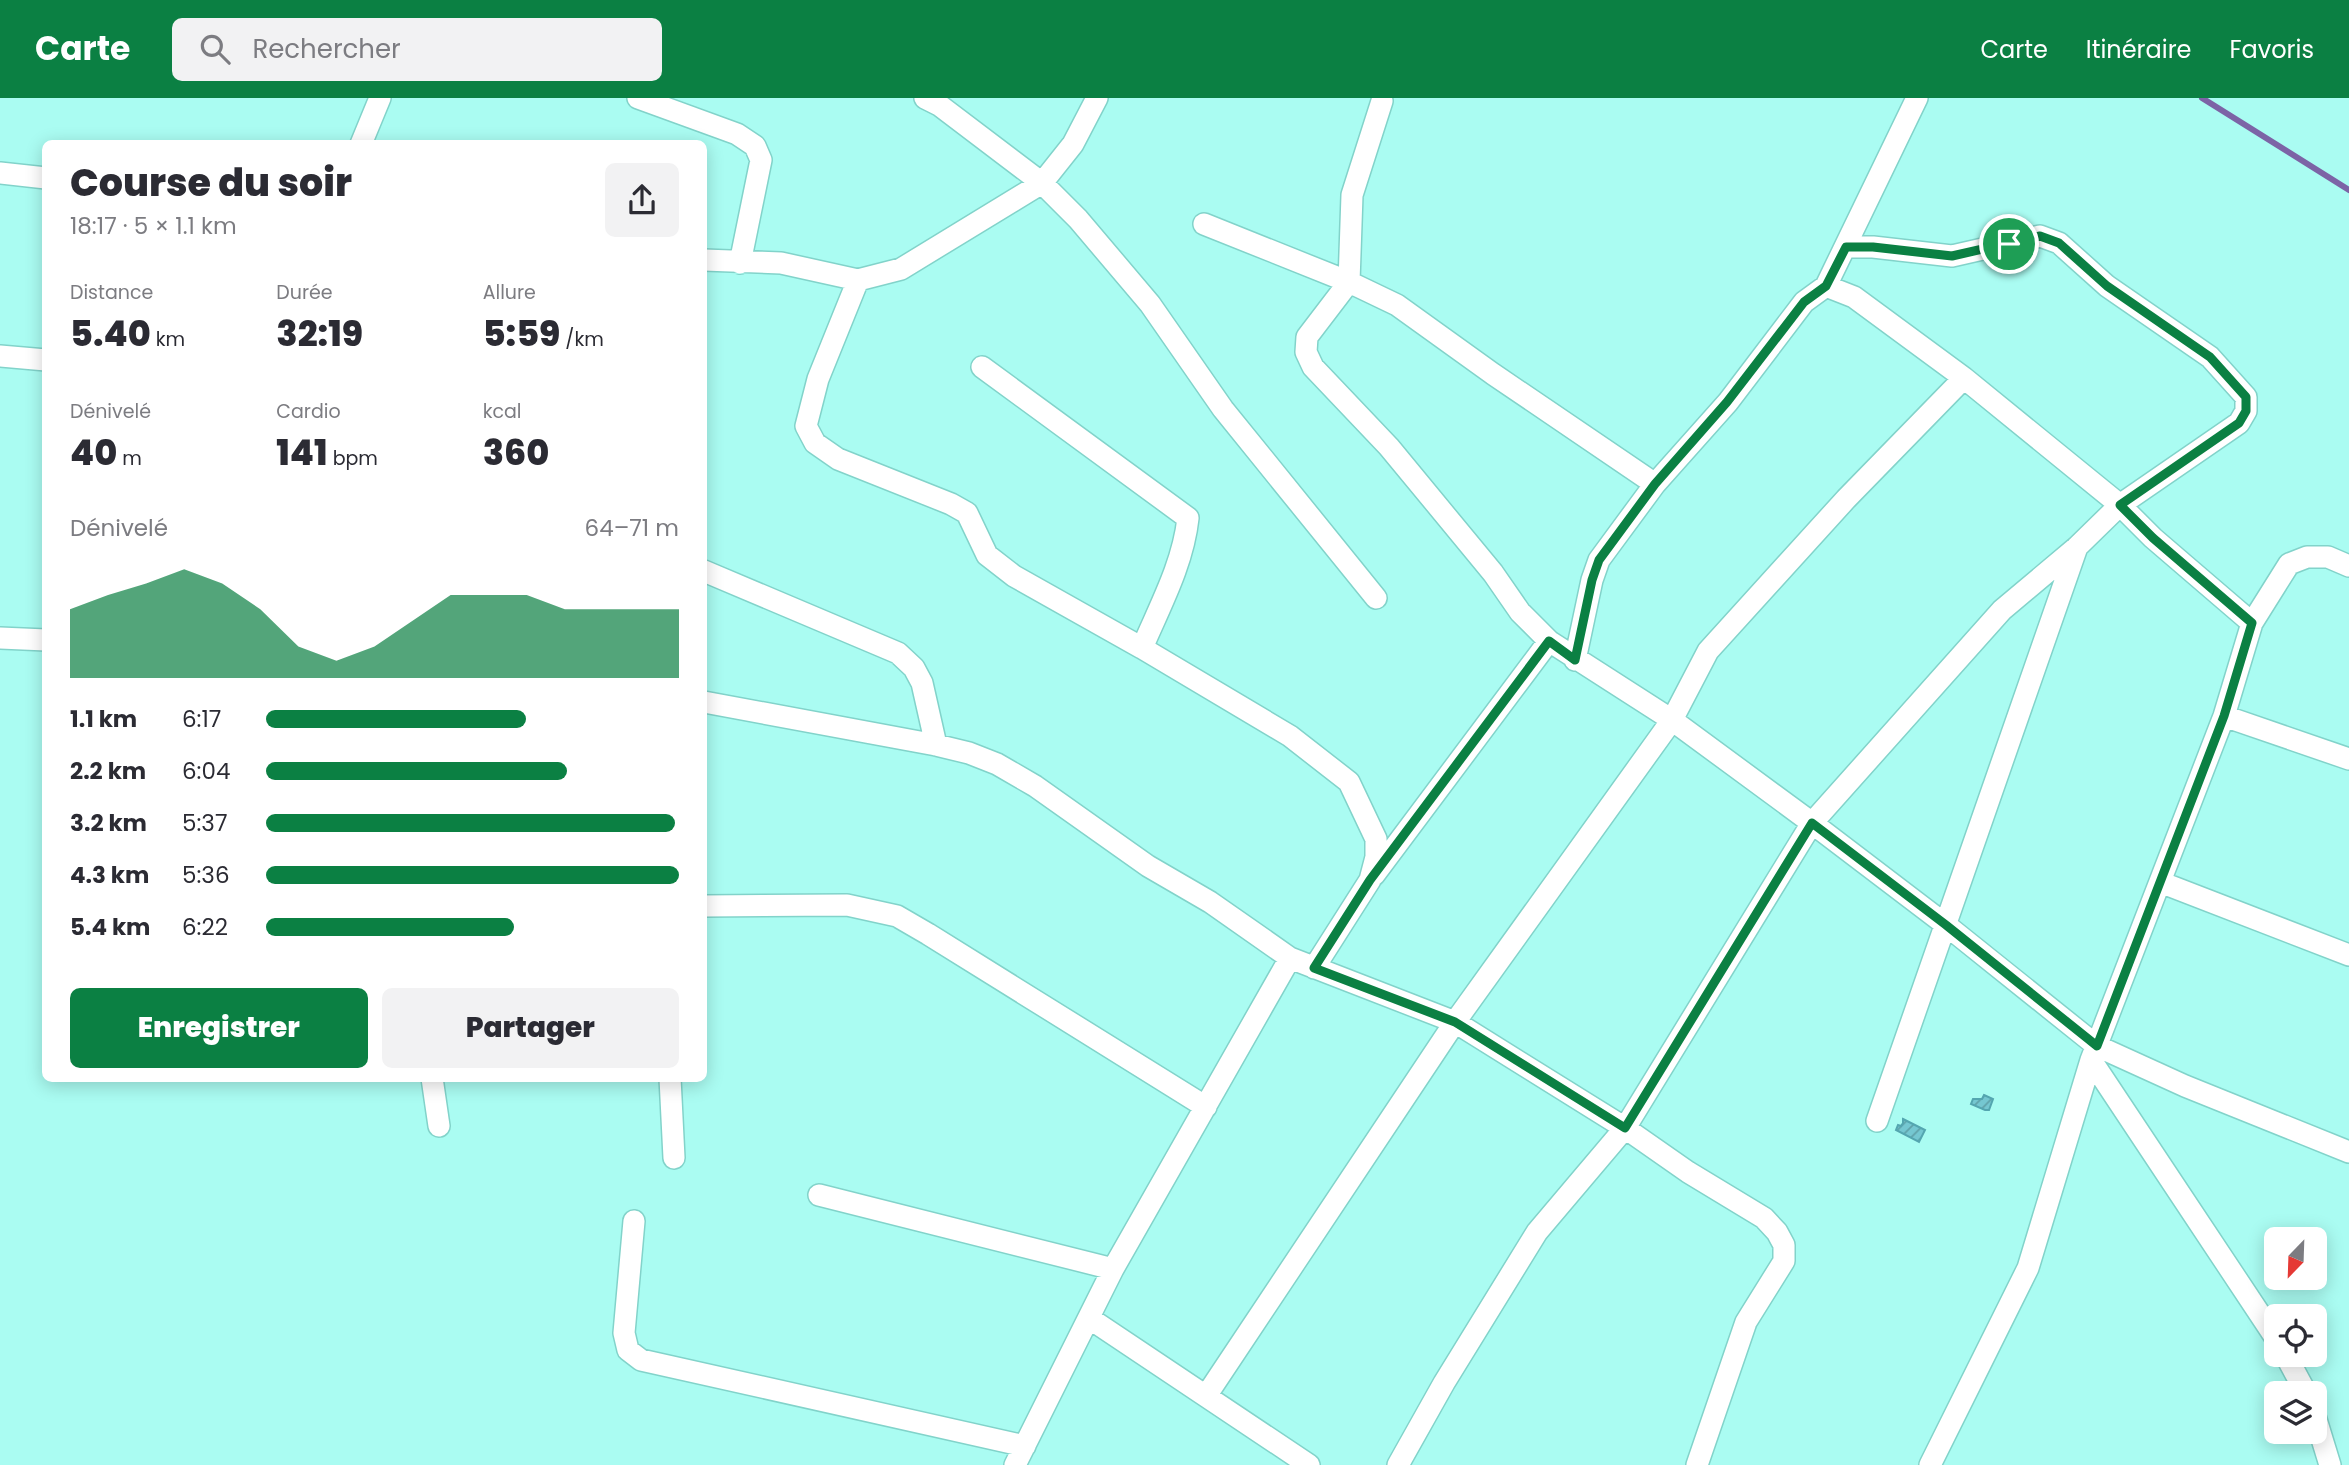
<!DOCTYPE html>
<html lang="fr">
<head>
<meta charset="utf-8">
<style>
  body { margin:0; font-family:Poppins,sans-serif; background:#f2f2f3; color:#2b2b33; height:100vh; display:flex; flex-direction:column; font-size:26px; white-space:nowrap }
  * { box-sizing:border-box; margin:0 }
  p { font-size:23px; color:#7c7c81 }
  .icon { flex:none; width:38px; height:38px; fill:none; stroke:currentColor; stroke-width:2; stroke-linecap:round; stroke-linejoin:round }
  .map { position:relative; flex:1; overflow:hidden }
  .details { position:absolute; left:42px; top:42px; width:665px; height:942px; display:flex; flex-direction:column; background:#fff; border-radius:10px; box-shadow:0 4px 18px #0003 }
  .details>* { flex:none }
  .needle { width:46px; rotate:203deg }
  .tools { position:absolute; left:2264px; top:1129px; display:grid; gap:14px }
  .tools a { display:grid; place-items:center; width:63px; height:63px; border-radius:10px; background:#fff; box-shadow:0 4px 18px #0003; font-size:35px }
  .pin { position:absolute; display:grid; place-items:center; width:60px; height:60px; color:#fff; margin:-30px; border:4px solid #fff; border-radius:50%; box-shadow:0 2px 7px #0007 }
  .round { display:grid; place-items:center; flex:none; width:74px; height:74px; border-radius:10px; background:#f2f2f3 }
  .summary { display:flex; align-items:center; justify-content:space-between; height:119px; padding:0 28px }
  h1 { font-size:38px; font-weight:800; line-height:52px }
  .figures { display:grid; grid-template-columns:repeat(3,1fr); gap:10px; height:119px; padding:7px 28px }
  .figures div { display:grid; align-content:center }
  .figures b { font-size:35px; font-weight:800 }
  .figures small { font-size:19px; font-weight:400 }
  .figures p { font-size:19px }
  .chart { height:196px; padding:14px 28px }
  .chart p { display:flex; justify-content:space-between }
  .chart svg { width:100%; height:126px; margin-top:7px; fill:#0b8043; opacity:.7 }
  .cta { display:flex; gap:14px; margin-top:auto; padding:14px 28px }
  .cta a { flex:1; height:80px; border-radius:10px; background:#0b8043; color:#fff; font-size:28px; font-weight:800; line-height:80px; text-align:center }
  .cta a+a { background:#f2f2f3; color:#2b2b33 }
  ul { padding:0 28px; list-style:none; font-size:23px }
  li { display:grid; grid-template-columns:112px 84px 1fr; align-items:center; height:52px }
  li i { height:18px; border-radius:9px; background:#0b8043 }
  header { display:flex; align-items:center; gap:42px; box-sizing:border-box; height:98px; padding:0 35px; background:#0b8043; color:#fff }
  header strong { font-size:33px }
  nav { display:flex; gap:38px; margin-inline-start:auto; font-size:24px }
  .search { width:490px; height:63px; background:#f2f2f3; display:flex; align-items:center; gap:18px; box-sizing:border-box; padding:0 24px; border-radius:10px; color:#7c7c81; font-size:26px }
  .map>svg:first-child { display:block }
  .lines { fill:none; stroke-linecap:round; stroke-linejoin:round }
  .stream { stroke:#7c64a6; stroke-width:6 }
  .building { fill:url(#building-hatch); stroke:#54a6b0; stroke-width:2 }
  .street-casing { stroke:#82d3ca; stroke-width:24 }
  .street { stroke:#fff; stroke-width:21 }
  .route-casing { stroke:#fff; stroke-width:14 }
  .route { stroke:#0b8043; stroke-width:9 }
</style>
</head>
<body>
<header>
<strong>Carte</strong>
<div class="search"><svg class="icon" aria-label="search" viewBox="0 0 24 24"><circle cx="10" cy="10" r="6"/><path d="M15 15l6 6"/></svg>Rechercher</div>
<nav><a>Carte</a><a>Itinéraire</a><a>Favoris</a></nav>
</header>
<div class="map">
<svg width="2349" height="1367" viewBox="0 0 2349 1367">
  <defs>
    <pattern id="building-hatch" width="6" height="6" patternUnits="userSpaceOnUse" patternTransform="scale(1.75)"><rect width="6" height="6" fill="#75c7d1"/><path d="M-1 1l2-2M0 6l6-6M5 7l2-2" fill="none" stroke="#5fa2aa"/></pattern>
  </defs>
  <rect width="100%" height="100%" fill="#aafcf2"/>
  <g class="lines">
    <path class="stream" d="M2202 0 2349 92"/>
  </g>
  <path class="building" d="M1984 997 1993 1001 1989 1012H1985L1971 1006 1973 1001H1982Z
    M1903 1021 1925 1032 1919 1044 1896 1032 1898 1027 1901 1028 1903 1025Z"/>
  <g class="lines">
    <g class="street-casing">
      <path id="street" d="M638 0 737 36 755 48 761 62 740 165
        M925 0 939 7 1042 85 1078 121 1150 206 1223 311 1376 500
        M1382 3 1352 97 1349 184 1307 239 1306 254 1313 269 1389 349 1493 475 1520 514 1549 543 1672 622 1812 725 1946 827 2097 948 2185 988 2349 1054
        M361 46 380 0
        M0 75 46 80
        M1204 126 1349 184 1397 207 1493 276 1655 386
        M704 162 781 165 858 182 901 171 1042 85 1073 46 1097 0
        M858 182 818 281 806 328 815 345 838 361 951 406 967 415 987 457 1014 478 1142 550 1290 638 1349 684 1376 741V759L1370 782 1314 870
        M1826 188 1854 199 1964 280 2120 407 2239 325 2246 313V299L2210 259 2107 188 2059 145 2040 138 1952 158 1873 149H1845
        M0 258 46 262
        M982 269 1188 420C1183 466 1160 508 1142 550
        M704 473 898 555 914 570 922 585 936 647
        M0 540 46 542
        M1575 562 1592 482 1599 462 1655 386 1728 304 1804 204 1826 188 1917 0
        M704 604 936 647 969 655 997 666 1035 688 1148 768 1210 804 1290 860 1455 924 1625 1030 1688 1074 1764 1120 1777 1134 1784 1147V1163L1746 1224 1697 1367
        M2224 618 2349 661
        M1374 777 1549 543
        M2160 784 2349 857
        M704 808 847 807 897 818 928 836 1206 1009
        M2091 962 2277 1242
        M432 980 439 1028
        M670 980 674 1060
        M1877 1023 2077 449
        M819 1097 1113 1171
        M634 1123 624 1235 628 1252 641 1262 1025 1348
        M1089 1220 1309 1367
        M2285 1256 2306 1295
        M1206 1298 1455 924 1672 622 1708 553 1846 401 1964 280
        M2315 1318 2330 1367
        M1015 1367 1113 1171 1290 860
        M1398 1367 1444 1285 1537 1134 1625 1030 1812 725 2002 512 2077 449 2120 407 2153 440 2252 525
        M1930 1367 2028 1170 2091 962 2224 618 2252 525 2289 466 2307 459H2328L2349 468"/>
    </g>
    <use href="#street" class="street"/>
  </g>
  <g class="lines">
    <g class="route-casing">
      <path id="route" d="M2040 138 2059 145 2107 188 2210 259 2246 299V313L2239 325 2120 407 2153 440 2252 525 2224 618 2097 948 1946 827 1812 725 1625 1030 1455 924 1314 870 1370 782 1549 543 1575 562 1592 482 1599 462 1655 386 1727 304 1804 204 1826 188 1846 149H1873L1952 158Z"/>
    </g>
    <use href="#route" class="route"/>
  </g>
</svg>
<div class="tools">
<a><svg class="needle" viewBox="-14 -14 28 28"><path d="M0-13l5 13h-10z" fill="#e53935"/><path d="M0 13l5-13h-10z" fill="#7c7c81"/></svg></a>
<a><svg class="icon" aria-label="locate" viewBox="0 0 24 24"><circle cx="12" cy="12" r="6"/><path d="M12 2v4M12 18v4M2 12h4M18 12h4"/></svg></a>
<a><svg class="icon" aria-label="layers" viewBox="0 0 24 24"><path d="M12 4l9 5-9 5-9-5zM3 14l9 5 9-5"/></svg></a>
</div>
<div class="pin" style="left:2009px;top:146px;background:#1e9e55"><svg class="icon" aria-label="arrive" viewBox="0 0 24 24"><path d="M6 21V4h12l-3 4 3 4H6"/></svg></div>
<section class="details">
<div class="summary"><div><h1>Course du soir</h1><p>18:17 · 5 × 1.1 km</p></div><a class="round"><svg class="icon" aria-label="share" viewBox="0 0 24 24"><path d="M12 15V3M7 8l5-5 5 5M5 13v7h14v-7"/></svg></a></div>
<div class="figures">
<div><p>Distance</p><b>5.40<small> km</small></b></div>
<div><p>Durée</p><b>32:19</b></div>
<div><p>Allure</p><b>5:59<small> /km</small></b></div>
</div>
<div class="figures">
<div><p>Dénivelé</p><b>40<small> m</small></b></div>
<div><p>Cardio</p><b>141<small> bpm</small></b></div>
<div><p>kcal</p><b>360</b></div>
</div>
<div class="chart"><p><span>Dénivelé</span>64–71 m</p>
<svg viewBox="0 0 160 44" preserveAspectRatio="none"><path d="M0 44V20L10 15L20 11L30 6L40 11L50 20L60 33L70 38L80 33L90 24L100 15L110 15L120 15L130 20L140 20L150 20L160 20V44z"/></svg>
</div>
<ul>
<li><b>1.1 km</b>6:17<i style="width:63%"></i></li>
<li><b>2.2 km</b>6:04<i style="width:73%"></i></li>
<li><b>3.2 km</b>5:37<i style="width:99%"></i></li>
<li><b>4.3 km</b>5:36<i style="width:100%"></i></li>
<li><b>5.4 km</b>6:22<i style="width:60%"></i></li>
</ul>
<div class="cta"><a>Enregistrer</a><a>Partager</a></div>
</section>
</div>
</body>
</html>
